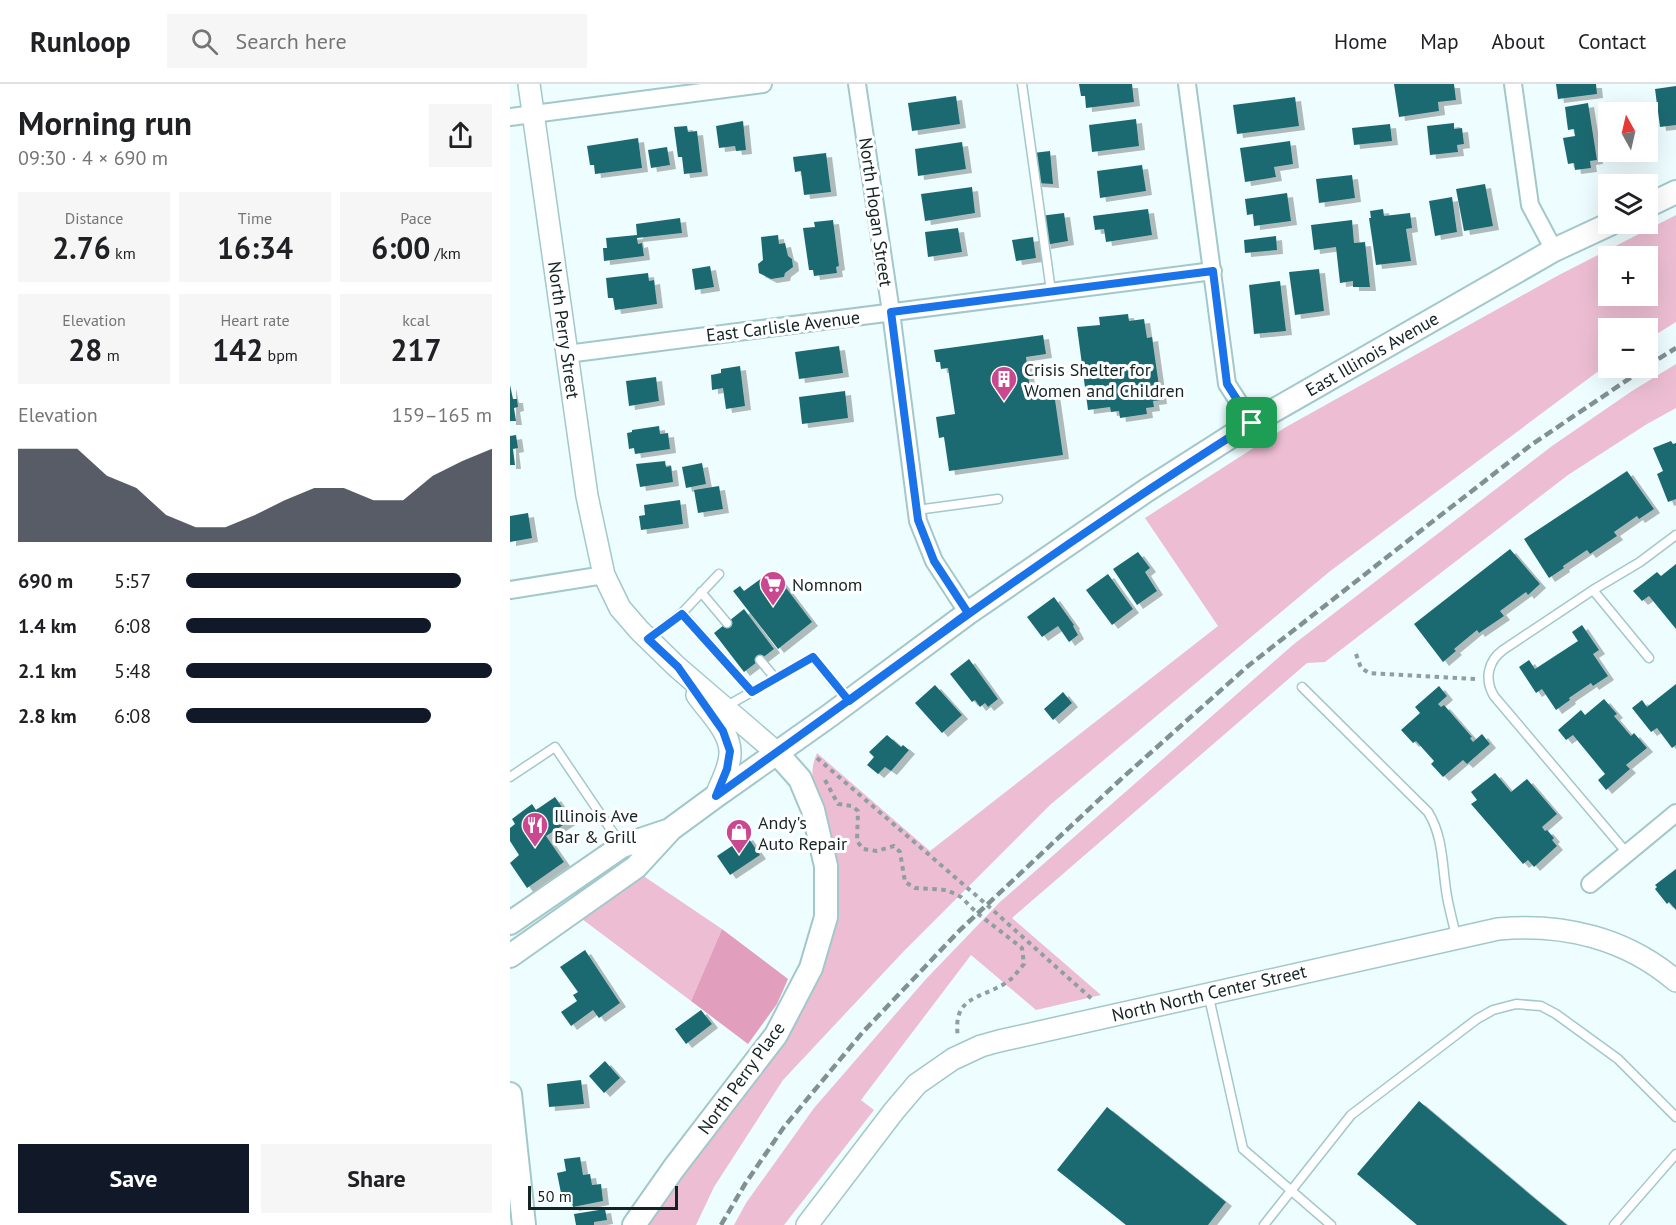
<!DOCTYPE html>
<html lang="en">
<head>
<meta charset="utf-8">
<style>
  body { margin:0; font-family:"PT Sans",sans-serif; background:#f6f6f6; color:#202124; height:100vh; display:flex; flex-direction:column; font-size:22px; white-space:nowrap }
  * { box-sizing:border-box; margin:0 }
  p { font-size:20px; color:#757577 }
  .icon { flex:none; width:33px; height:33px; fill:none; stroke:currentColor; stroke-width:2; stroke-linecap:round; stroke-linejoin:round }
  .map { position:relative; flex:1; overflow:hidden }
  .side { display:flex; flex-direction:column; background:#fff; width:510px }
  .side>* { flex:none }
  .needle { width:39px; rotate:352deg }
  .controls { position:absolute; left:1088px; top:18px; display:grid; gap:12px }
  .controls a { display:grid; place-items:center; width:60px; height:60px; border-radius:0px; background:#fff; box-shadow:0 6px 24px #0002; font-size:30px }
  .scale { position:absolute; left:18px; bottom:15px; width:150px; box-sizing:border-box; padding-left:6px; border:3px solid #142324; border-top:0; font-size:16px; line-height:21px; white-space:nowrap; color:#142324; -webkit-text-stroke:4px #fff; paint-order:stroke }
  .pin { position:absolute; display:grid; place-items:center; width:51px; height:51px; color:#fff; margin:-26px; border-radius:12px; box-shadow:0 3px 9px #0006 }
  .round { display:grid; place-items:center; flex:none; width:63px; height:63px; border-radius:0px; background:#f6f6f6 }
  .summary { display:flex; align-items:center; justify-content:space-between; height:102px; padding:0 18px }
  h1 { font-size:33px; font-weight:800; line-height:45px }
  .stats { display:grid; grid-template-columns:repeat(3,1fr); gap:9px; height:102px; padding:6px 18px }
  .stats div { display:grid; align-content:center; border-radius:0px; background:#f6f6f6; text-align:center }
  .stats b { font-size:30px; font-weight:800 }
  .stats small { font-size:16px; font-weight:400 }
  .stats p { font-size:16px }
  .chart { height:168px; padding:12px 18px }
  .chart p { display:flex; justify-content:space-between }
  .chart svg { width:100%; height:108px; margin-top:6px; fill:#111827; opacity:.7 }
  .primary-button { display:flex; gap:12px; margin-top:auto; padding:12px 18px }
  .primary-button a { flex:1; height:69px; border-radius:0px; background:#111827; color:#fff; font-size:24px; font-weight:800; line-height:69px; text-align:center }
  .primary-button a+a { background:#f6f6f6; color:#202124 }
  ul { padding:0 18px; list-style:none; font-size:20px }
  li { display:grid; grid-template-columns:96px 72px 1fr; align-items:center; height:45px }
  li i { height:15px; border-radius:8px; background:#111827 }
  header { display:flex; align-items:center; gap:36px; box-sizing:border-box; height:84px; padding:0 30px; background:#fff; border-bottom:2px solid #e0e0e0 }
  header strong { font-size:28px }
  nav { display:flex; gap:33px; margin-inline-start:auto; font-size:21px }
  .search { width:420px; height:54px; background:#f6f6f6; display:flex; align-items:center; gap:15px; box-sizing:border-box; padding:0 21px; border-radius:0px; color:#757577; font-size:22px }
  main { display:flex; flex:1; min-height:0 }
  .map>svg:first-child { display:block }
  .green { fill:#edbed3; fill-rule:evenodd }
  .forest { fill:#e19ebd }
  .building { fill:#1f6a71; filter:url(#shadow) }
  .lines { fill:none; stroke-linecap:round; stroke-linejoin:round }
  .service-casing { stroke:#a2c8cb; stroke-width:11 }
  .minor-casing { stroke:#a2c8cb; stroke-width:20 }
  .tertiary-casing { stroke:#a2c8cb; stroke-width:24 }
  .secondary-casing { stroke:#a2c8cb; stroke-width:26 }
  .path { stroke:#8f9ea0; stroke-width:4; stroke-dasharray:4.5 4.5; stroke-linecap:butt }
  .service { stroke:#fff; stroke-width:8 }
  .minor { stroke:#fff; stroke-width:16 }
  .tertiary { stroke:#fff; stroke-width:21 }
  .secondary { stroke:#fff; stroke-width:22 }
  .rail { stroke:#819091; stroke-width:4.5; stroke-dasharray:9 4.5; stroke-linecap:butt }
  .route-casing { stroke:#fff; stroke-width:12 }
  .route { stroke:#1a73e8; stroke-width:8 }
  .labels { text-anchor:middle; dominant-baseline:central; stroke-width:6; stroke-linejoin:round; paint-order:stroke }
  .street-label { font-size:18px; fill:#142324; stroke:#fff }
  .poi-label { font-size:18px; fill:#142324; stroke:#fff; text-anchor:start }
</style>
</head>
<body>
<header>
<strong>Runloop</strong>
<div class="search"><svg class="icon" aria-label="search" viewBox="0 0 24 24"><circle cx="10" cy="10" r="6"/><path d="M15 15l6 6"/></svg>Search here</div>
<nav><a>Home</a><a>Map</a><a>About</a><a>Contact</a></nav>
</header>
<main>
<section class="side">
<div class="summary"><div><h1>Morning run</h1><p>09:30 · 4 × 690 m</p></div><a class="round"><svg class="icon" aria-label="share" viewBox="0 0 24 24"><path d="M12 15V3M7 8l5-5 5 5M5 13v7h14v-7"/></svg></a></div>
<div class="stats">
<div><p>Distance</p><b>2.76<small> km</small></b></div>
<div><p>Time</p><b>16:34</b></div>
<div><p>Pace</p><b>6:00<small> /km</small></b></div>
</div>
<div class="stats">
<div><p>Elevation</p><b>28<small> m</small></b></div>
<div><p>Heart rate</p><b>142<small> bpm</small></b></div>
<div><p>kcal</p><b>217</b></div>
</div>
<div class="chart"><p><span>Elevation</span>159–165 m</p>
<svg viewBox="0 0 160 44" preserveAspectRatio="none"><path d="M0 44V6L10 6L20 6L30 17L40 22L50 33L60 38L70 38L80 33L90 27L100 22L110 22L120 27L130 27L140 17L150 11L160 6V44z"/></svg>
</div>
<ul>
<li><b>690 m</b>5:57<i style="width:90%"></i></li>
<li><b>1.4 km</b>6:08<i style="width:80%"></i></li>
<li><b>2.1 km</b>5:48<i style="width:100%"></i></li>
<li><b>2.8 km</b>6:08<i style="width:80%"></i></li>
</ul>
<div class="primary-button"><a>Save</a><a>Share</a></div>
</section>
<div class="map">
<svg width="1166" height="1141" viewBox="0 0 1166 1141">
  <defs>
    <filter id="shadow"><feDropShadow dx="6" dy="4" stdDeviation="0" flood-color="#0004"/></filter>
  </defs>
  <rect width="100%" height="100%" fill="#eefdff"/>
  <path class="green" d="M1166 131V238L1137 256V244H1098V280L819 488 540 721 393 868 273 996 204 1103 186 1141H132L316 865 306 713C302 696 300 685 307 669L420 767 708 542 635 434 776 343 1047 192ZM1098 172H1137V212H1098Z
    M1166 280V324L1137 340 1058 391 815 578 797 579 502 834 591 911 526 926 461 871 351 1016 364 1026 274 1141H224L236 1119 304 1024 416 895 490 818 784 560 1042 362 1122 307Z
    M129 789 212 845 181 917 68 832Z"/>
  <path class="forest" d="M212 845 278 895 267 920 238 960 181 917Z"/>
  <path class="building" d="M569 0H622L624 18 576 24 575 12H571Z
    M884 0H944L946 16 928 18 929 27 889 33Z
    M1046 0H1086L1087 10 1048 15Z
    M1166 2V41L1150 43 1145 5Z
    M446 12 450 40 402 47 398 19Z
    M785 13 789 42 727 50 723 21Z
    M1078 19 1087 76 1080 77 1081 84 1065 86 1064 79 1058 80 1053 54 1065 52 1064 45 1058 46 1055 23Z
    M626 35 629 62 582 68 579 41Z
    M233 37 236 66 226 67 225 62 209 64 206 42Z
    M944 39V45L952 44 954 60 947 61 948 68 920 71 917 42Z
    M880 40 882 57 844 61 842 44Z
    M177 42 178 48 187 47 192 88 174 90 172 73H168L164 43Z
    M128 54 132 84 85 90 84 81H80L77 62Z
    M780 57 783 80 764 83 766 93 735 98 730 64Z
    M452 58 456 85 408 92 405 65Z
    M157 63 160 81 141 84 138 66Z
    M540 67 543 100 526 99 523 69Z
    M316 69 321 108 294 111 291 87 285 88 283 73Z
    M632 81 636 107 590 114 587 87Z
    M842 91 845 114 809 119 806 95Z
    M975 100 983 142 954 147 946 105Z
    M462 103 465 129 415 137 411 110Z
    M777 109 781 137 744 142 743 130 737 131 735 115Z
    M942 113 947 148 925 152 919 117Z
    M638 125 642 151 596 158 594 145 585 146 583 132Z
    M873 125 874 132 900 129 902 144 896 145 901 177 866 181 859 134H861L860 127Z
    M554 129 558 157 535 161 530 132Z
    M170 134 172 149 127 154 128 160 132 159 134 172 94 177 93 164H97L96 154 127 151 126 140Z
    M323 136 329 182 326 183 327 189 304 192 303 186H299L293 144 305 143 304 138Z
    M842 136 844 159 855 158 860 203H843V197L830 199 826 163 804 166 801 141Z
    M448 144 452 168 418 173 415 148Z
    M268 151 269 160 275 159 278 172 282 175 283 183 275 189 274 193 261 195 249 189 248 180 253 176 251 153Z
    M766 152 767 166 735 169 734 156Z
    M523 153 526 174 506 177 502 156Z
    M200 182 204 203 185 206 182 185Z
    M809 185 814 227 785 231 779 188Z
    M138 189 139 197 144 196 147 220 105 226 103 214H98L96 194Z
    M770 197 776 247 744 250 739 201Z
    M618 230 619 237 634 235 637 254 642 253 651 316 643 317 644 323 636 324 637 330 610 334 609 327 601 328 600 323 578 326 567 243 590 241 589 233Z
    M533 251 536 270 516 273 520 306 543 302 553 371 439 387 434 353 429 354 426 333 445 330 438 284 431 285 430 278H426L424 266Z
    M329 262 333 289 289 295 285 268Z
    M230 282 235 322 216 325 213 304 202 306 201 291 211 289V285Z
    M146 293 149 317 119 322 116 297Z
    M0 301 3 315H7L8 323 4 324 6 337H0Z
    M335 307 338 334 292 340 289 313Z
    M149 342 150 350 158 349 160 365 125 370 124 364 119 365 117 349 122 348V346Z
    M6 351 8 364 3 365 5 381H0V352Z
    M1161 357 1163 360 1166 359V415L1158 418 1147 390 1153 387 1143 364Z
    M155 377 156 383 161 382 163 398 130 403 126 380Z
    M192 379 196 400 176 404 172 383Z
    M1117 387 1144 425 1129 435 1127 432 1104 448 1107 452 1080 470 1077 466 1053 482 1054 484 1039 494 1014 455Z
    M209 402 213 425 188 429 184 406Z
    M170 416 173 440 131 446 129 432 135 431 134 421Z
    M18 429 22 454 0 458V432Z
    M1000 465 1030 500 1018 511 1016 508 990 527 994 532 969 549 967 546 944 565 946 567 933 578 904 540Z
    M628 468 640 484 635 488 647 507 627 521 603 485Z
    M1166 480V545L1139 512 1132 517 1123 507 1147 488 1151 492Z
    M598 490 623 525 602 541 576 506Z
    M256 491 261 497 267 492 302 538 268 565 223 507 230 502 234 507Z
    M544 513 564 541 563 542 568 551 559 558 548 542 532 553 517 533Z
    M234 525 264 565 234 588 204 549Z
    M1072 541 1089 566 1083 570 1098 592 1083 602 1081 599 1059 614 1060 616 1046 626 1032 605 1026 609 1009 583 1019 576 1025 585 1068 557 1062 548Z
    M459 575 488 615 478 623 475 619 470 623 465 616 462 618 440 590Z
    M1166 600V661L1162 664 1147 644 1141 648 1122 624 1132 616 1137 623Z
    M425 601 452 631 432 649 405 619Z
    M929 602 937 612 928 620 931 623 934 621 962 653 960 654 963 658 972 650 980 660 957 680 953 676 933 693 921 680 924 677 906 657 903 659 891 646 910 629 905 623Z
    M553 608 562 619 543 636 534 625Z
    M1094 615 1107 630 1104 632 1121 652 1124 649 1137 664 1116 681 1120 685 1096 706 1088 696 1095 690 1063 651 1056 656 1048 646 1071 626 1075 631Z
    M377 651 391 663 393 661 399 666 381 687 375 683 368 690 357 681 364 673 359 668Z
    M985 689 1001 708 1017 695 1047 730 1032 743 1035 747 1037 746 1044 754 1042 756 1047 762 1024 783 1018 776 1013 780 961 720 967 716 961 708Z
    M45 713 61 736 36 752 54 778 17 804 0 779 9 771 0 757V744L5 740 2 735 22 720 26 726Z
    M237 752 250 771 220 791 207 772Z
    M1166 785V826L1159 818 1157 820 1145 805 1147 803 1145 801Z
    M75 866 110 919 89 934 83 926 61 942 51 928 67 917 63 911 68 908 50 883Z
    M191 926 202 940 176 960 165 945Z
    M95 977 110 994 94 1009 79 992Z
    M71 996 74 1020 39 1023 37 1000Z
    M909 1017 1023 1113 1057 1141H907L847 1090Z
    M597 1023 716 1118 698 1141H616L547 1086Z
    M70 1073 73 1091 80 1090 82 1101 91 1100 93 1117 63 1123 62 1119 58 1120 56 1108 51 1109 47 1089 56 1087 54 1075Z
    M95 1125 97 1136 84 1138V1141H66L64 1130Z"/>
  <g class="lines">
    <g class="service-casing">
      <path id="service" d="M512 0 541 207
        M407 426 488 415
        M209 490 172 529 242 608
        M1083 506 1139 574
        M191 508 217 539
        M138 555 172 529
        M250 576 265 594
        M792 603 918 728C933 752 932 779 936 806 938 822 943 837 946 853
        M215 623 303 573 338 617
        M0 693 45 663 112 762
        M1117 769 984 612C974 595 978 577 993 566L1083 506 1130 478 1166 451
        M698 909 733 1065 821 1141
        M754 1141 841 1031 967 935 983 926 1006 920 1031 922 1046 930 1108 975 1166 1033
        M1104 1141 1166 1070"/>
    </g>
    <g class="minor-casing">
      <path id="minor" d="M347 0 381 228 408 437 424 477 458 529
        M677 0 717 300 742 339
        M1003 0 1020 121 1044 166
        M0 33 253 0
        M57 270 703 187
        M0 506 94 491
        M1080 800 1166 729"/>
    </g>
    <g class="tertiary-casing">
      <path id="tertiary" d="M19 0 77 412 94 491 110 524 129 546 167 583 266 668
        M187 611C198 627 219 646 220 667 221 682 211 698 206 712
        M297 1141 384 1027 407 1000 443 975 471 962 489 957 988 845C1053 839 1116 854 1166 897"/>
    </g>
    <g class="secondary-casing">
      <path id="secondary" d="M1137 122 1166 108
        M0 839 112 762 157 747
        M0 872 126 783 161 745 206 712 319 632 458 529 637 406 742 339 1044 166 1100 140
        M0 1010 14 1141
        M124 1141 164 1084 266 951 301 884 316 833V782L303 726 290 695 266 668"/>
    </g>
    <path class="path" d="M846 570 851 584 859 589 966 595
      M307 674 476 820 583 916
      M315 696 328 720 342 722 348 727 347 757 353 765 367 767 384 762 390 768 395 798 405 804 437 806 451 813 467 829 512 864 514 880C508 887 503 895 494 900 469 915 442 913 448 953"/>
    <use href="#service" class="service"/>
    <use href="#minor" class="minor"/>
    <use href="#tertiary" class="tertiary"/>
    <use href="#secondary" class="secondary"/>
    <path class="rail" d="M1137 282 1166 264
      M211 1141 235 1100 274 1043 352 949 450 846 610 696 738 582 886 466 1021 361 1135 284"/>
  </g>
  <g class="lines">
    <g class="route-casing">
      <path id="route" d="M742 339C604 426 470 520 339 617L303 573 242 608 172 530 138 555 168 583 213 647 220 667 217 685 206 712C290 651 375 591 458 529L424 477 408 436 381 228 703 187 717 300 742 339"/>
    </g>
    <use href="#route" class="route"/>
  </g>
  <defs>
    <g id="building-pin" transform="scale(1.35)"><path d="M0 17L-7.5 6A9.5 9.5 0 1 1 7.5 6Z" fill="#ca4890" stroke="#fff"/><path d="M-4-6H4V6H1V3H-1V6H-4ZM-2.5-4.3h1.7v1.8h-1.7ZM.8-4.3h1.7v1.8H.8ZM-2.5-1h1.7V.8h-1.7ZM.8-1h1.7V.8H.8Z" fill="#fff"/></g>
    <g id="supermarket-pin" transform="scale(1.35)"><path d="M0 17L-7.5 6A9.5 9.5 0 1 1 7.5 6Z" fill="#ca4890" stroke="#fff"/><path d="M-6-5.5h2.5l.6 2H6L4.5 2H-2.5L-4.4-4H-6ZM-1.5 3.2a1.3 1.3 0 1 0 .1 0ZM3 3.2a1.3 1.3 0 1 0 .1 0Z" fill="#fff"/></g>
    <g id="restaurant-pin" transform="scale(1.35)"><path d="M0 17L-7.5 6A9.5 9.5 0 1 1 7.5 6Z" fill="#ca4890" stroke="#fff"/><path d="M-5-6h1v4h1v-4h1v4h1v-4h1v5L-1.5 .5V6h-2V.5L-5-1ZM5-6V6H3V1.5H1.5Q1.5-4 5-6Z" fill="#fff"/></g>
    <g id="shop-pin" transform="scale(1.35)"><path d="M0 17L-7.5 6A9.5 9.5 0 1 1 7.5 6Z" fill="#ca4890" stroke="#fff"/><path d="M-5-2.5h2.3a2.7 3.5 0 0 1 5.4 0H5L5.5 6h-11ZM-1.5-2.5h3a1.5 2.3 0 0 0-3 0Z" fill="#fff"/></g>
  </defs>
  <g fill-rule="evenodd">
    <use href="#building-pin" x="494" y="295"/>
    <use href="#supermarket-pin" x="263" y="500"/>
    <use href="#restaurant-pin" x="25" y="741"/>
    <use href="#shop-pin" x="229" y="748"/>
  </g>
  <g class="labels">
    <g class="street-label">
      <text transform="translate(366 128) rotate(82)">North Hogan Street</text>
      <text transform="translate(273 242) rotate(-7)">East Carlisle Avenue</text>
      <text transform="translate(54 246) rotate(82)">North Perry Street</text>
      <text transform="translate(862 270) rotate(-30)">East Illinois Avenue</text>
      <text transform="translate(699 909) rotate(-13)">North North Center Street</text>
      <text transform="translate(231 994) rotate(-54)">North Perry Place</text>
    </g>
    <g class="poi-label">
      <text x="514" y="285">Crisis Shelter for<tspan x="514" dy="21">Women and Children</tspan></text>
      <text x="282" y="500">Nomnom</text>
      <text x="44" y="731">Illinois Ave<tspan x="44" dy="21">Bar &amp; Grill</tspan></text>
      <text x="248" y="738">Andy's<tspan x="248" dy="21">Auto Repair</tspan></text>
    </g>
  </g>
</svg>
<div class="controls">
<a><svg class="needle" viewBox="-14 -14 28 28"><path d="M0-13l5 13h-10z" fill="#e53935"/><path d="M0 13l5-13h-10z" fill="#757577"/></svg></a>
<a><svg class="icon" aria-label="layers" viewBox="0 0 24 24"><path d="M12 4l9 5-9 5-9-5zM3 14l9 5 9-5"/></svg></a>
<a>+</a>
<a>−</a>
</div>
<div class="scale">50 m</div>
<div class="pin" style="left:742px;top:339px;background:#1e9e55"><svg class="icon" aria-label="arrive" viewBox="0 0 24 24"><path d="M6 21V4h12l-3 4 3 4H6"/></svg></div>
</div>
</main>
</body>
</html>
